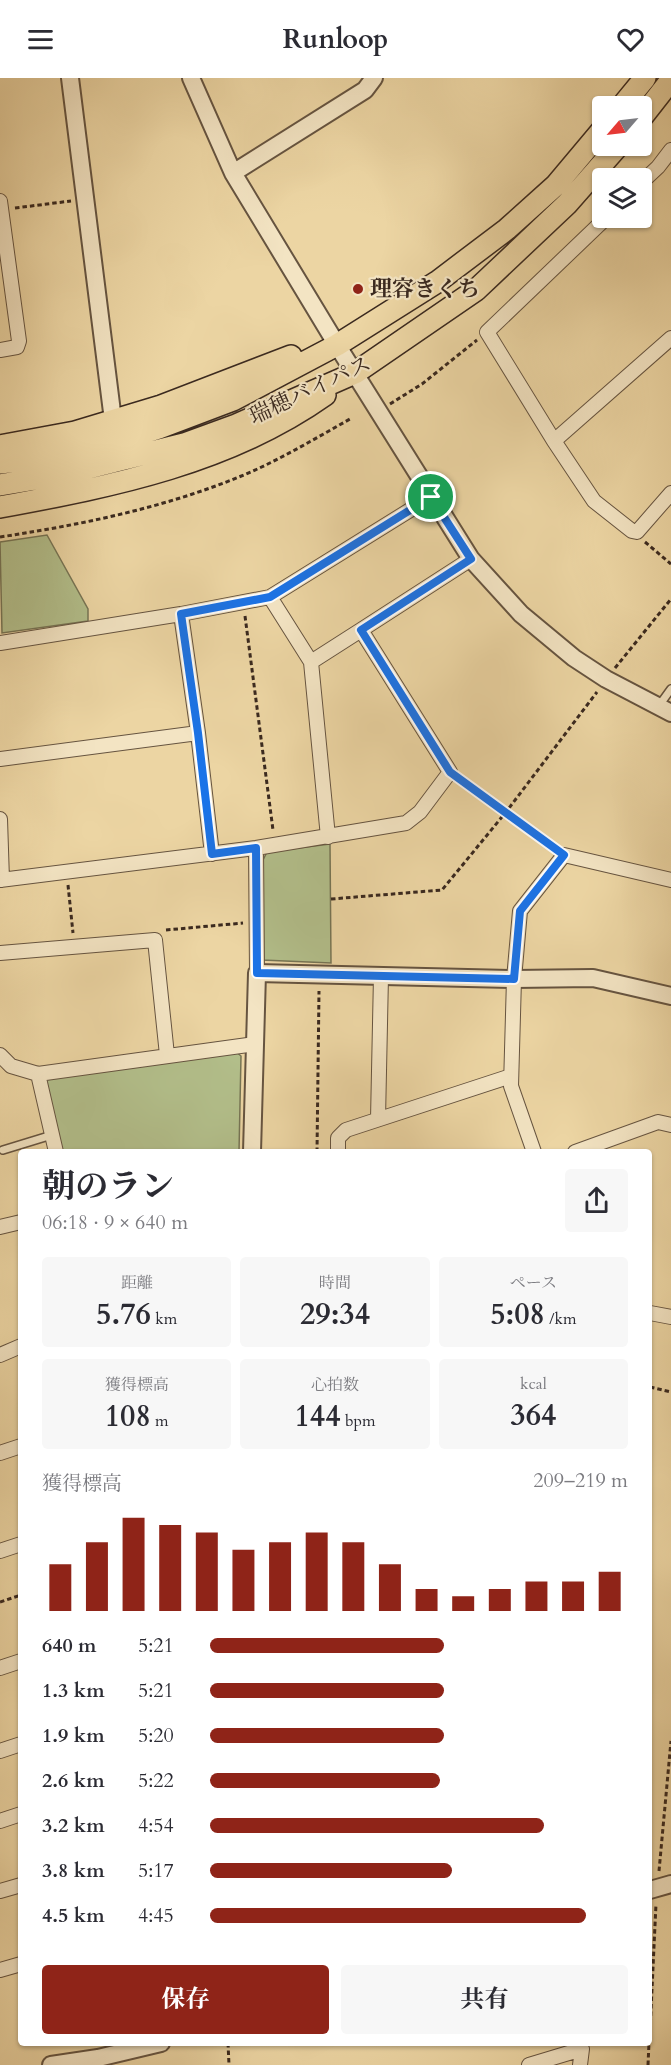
<!DOCTYPE html>
<html lang="ja">
<head>
<meta charset="utf-8">
<style>
  body { margin:0; font-family:Cardo,"Noto Serif JP",serif; background:#f7f7f7; color:#2b2b33; height:100vh; display:flex; flex-direction:column; font-size:22px; white-space:nowrap }
  * { box-sizing:border-box; margin:0 }
  p { font-size:20px; color:#7c7c81 }
  .icon { flex:none; width:33px; height:33px; fill:none; stroke:currentColor; stroke-width:2; stroke-linecap:round; stroke-linejoin:round }
  .map { position:relative; flex:1; overflow:hidden }
  .drawer { position:absolute; left:18px; top:1071px; width:634px; height:897px; display:flex; flex-direction:column; background:#fff; border-radius:6px; box-shadow:0 2px 4px #0004 }
  .drawer>* { flex:none }
  .needle { width:39px; rotate:242deg }
  .buttons { position:absolute; left:592px; top:18px; display:grid; gap:12px }
  .buttons a { display:grid; place-items:center; width:60px; height:60px; border-radius:6px; background:#fff; box-shadow:0 2px 4px #0004; font-size:30px }
  .pin { position:absolute; display:grid; place-items:center; width:51px; height:51px; color:#fff; margin:-26px; border:3px solid #fff; border-radius:50%; box-shadow:0 2px 6px #0007 }
  .round { display:grid; place-items:center; flex:none; width:63px; height:63px; border-radius:6px; background:#f7f7f7 }
  .summary { display:flex; align-items:center; justify-content:space-between; height:102px; padding:0 24px }
  h1 { font-size:33px; font-weight:700; line-height:45px }
  .stats { display:grid; grid-template-columns:repeat(3,1fr); gap:9px; height:102px; padding:6px 24px }
  .stats div { display:grid; align-content:center; border-radius:6px; background:#f7f7f7; text-align:center }
  .stats b { font-size:30px; font-weight:700 }
  .stats small { font-size:16px; font-weight:400 }
  .stats p { font-size:16px }
  .chart { height:168px; padding:12px 24px }
  .chart p { display:flex; justify-content:space-between }
  .chart svg { width:100%; height:108px; margin-top:6px; stroke:#8f2418; stroke-width:6 }
  .action { display:flex; gap:12px; margin-top:auto; padding:12px 24px }
  .action a { flex:1; height:69px; border-radius:6px; background:#8f2418; color:#fff; font-size:24px; font-weight:700; line-height:69px; text-align:center }
  .action a+a { background:#f7f7f7; color:#2b2b33 }
  ul { padding:0 24px; list-style:none; font-size:20px }
  li { display:grid; grid-template-columns:96px 72px 1fr; align-items:center; height:45px }
  li i { height:15px; border-radius:8px; background:#8f2418 }
  header { display:flex; justify-content:space-between; align-items:center; height:78px; padding:0 24px; background:#fff; font-size:27px; font-weight:700 }
  .map>svg:first-child { display:block }
  .green { fill:#b2be8a; stroke:#767454; stroke-width:1.5 }
  .lines { fill:none; stroke-linecap:round; stroke-linejoin:round }
  .service-casing { stroke:#665440; stroke-width:10 }
  .minor-casing { stroke:#665440; stroke-width:16 }
  .tertiary-casing { stroke:#665440; stroke-width:20 }
  .trunk-casing { stroke:#3a291f; stroke-width:24 }
  .path { stroke:#3a291f; stroke-width:3; stroke-dasharray:4.5 3; stroke-linecap:butt }
  .service { stroke:#f3e4c3; stroke-width:7 }
  .minor { stroke:#f3e4c3; stroke-width:14 }
  .tertiary { stroke:#f3e4c3; stroke-width:16 }
  .trunk { stroke:#ecd5a3; stroke-width:21 }
  .route-casing { stroke:#fff; stroke-width:12 }
  .route { stroke:#1a73e8; stroke-width:8 }
  .poi-dot { fill:#8f2418; stroke:#f3e4c3; stroke-width:2 }
  .labels { text-anchor:middle; dominant-baseline:central; stroke-width:4.5; stroke-linejoin:round; paint-order:stroke }
  .poi-label { font-size:22px; font-weight:bold; fill:#3a291f; stroke:#f3e4c3; text-anchor:start }
  .street-label { font-size:22px; fill:#3a291f; stroke:#f3e4c3 }
</style>
</head>
<body>
<header><svg class="icon" aria-label="menu" viewBox="0 0 24 24"><path d="M4 6h16M4 12h16M4 18h16"/></svg>Runloop<svg class="icon" aria-label="heart" viewBox="0 0 24 24"><path d="M12 20l-8-8c-3-5 5-10 8-4 3-6 11-1 8 4z"/></svg></header>
<div class="map">
<svg width="671" height="1987" viewBox="0 0 671 1987">
  <rect width="100%" height="100%" fill="#ecd5a3"/>
  <filter id="stains"><feTurbulence type="fractalNoise" baseFrequency=".00333" numOctaves="4"/><feColorMatrix values="0 0 0 0 .2 0 0 0 0 .09 0 0 0 0 .02 0 0 0 .5 -.17"/></filter>
  <radialGradient id="worn" r=".72"><stop offset=".6" stop-color="#630" stop-opacity="0"/><stop offset="1" stop-color="#630" stop-opacity=".3"/></radialGradient>
  <path class="green" d="M47 457 88 531V543L2 555 0 464Z
    M330 766 331 885 262 882 263 782 267 774Z
    M235 973 241 978 239 1074H62L45 1004 49 998Z"/>
  <g class="lines">
    <g class="service-casing">
      <path id="service" d="M658 629 671 611
        M3 1072 52 1057"/>
    </g>
    <g class="minor-casing">
      <path id="minor" d="M642 104 658 89 671 72
        M0 123 19 263 17 269 0 272
        M606 140 487 254 554 363 594 423 632 453 637 454 671 415
        M554 363 671 260
        M270 519 311 584
        M181 536 198 655 212 776
        M0 565 181 536 270 519 431 419
        M0 681 198 655
        M0 741 2 802
        M328 759 311 584 361 552
        M256 770 257 895
        M0 802 256 770 406 745 420 734 450 694 361 552 471 481
        M0 875 155 862 167 977
        M0 977 11 988 38 996 255 966
        M38 996 56 1074
        M378 1041 381 898
        M338 1074V1060L346 1052 511 998
        M534 1074 511 1008 514 901 520 833 564 777 671 802
        M575 1074 658 1044 671 1047
        M0 1149 21 1144
        M650 1235 671 1239
        M0 1277 21 1268
        M0 1375 21 1368
        M0 1473 21 1466
        M0 1590 21 1583
        M0 1673 21 1666
        M0 1743 21 1736
        M0 1813 21 1807
        M0 1892 21 1886
        M529 1987 582 1971 580 1987"/>
    </g>
    <g class="tertiary-casing">
      <path id="tertiary" d="M70 0 113 342
        M191 0 233 95 337 267 471 481 521 536 574 580 606 601 671 635
        M233 95 365 12 374 0
        M252 1074 257 895 514 901 593 900 671 918
        M650 1812 671 1806
        M51 1987 98 1980 161 1965"/>
    </g>
    <g class="trunk-casing">
      <path id="trunk" d="M622 28 645 0
        M642 39 671 2
        M0 368 75 354 161 328 291 278
        M0 385 43 380 120 362 159 350 233 322 337 267 437 204 507 151 556 107 603 51
        M0 407 60 397 184 366 236 347 355 295 476 212 567 126 618 68
        M0 429C114 408 229 385 325 317"/>
    </g>
    <path class="path" d="M15 130 71 123
      M390 326 422 306 477 262
      M0 459C86 446 173 428 253 393 286 378 318 359 350 341
      M645 464 671 486
      M245 538 273 752
      M615 590 671 521
      M461 702 553 768
      M68 807 73 855
      M331 821 442 812 506 734 597 614
      M166 852 243 845
      M317 1074 319 913
      M650 1309 671 1314
      M0 1524 21 1517
      M659 1793 671 1663
      M650 1953 656 1826
      M228 1965 229 1987
      M648 1987 649 1965"/>
    <use href="#service" class="service"/>
    <use href="#minor" class="minor"/>
    <use href="#tertiary" class="tertiary"/>
    <use href="#trunk" class="trunk"/>
  </g>
  <g class="lines">
    <g class="route-casing">
      <path id="route" d="M431 419 471 481 361 552 450 694 564 777 520 833 514 901 257 895 256 770 212 776 198 655 181 536 270 519Z"/>
    </g>
    <use href="#route" class="route"/>
  </g>
  <circle class="poi-dot" cx="358" cy="211" r="6"/>
  <g class="labels">
    <g class="poi-label">
      <text x="370" y="211">理容きくち</text>
    </g>
    <g class="street-label">
      <text transform="translate(310 312) rotate(-25)">瑞穂バイパス</text>
    </g>
  </g>
  <rect width="100%" height="100%" filter="url(#stains)"/>
  <rect width="100%" height="100%" fill="url(#worn)"/>
</svg>
<div class="buttons">
<a><svg class="needle" viewBox="-14 -14 28 28"><path d="M0-13l5 13h-10z" fill="#e53935"/><path d="M0 13l5-13h-10z" fill="#7c7c81"/></svg></a>
<a><svg class="icon" aria-label="layers" viewBox="0 0 24 24"><path d="M12 4l9 5-9 5-9-5zM3 14l9 5 9-5"/></svg></a>
</div>
<div class="pin" style="left:431px;top:419px;background:#1e9e55"><svg class="icon" aria-label="arrive" viewBox="0 0 24 24"><path d="M6 21V4h12l-3 4 3 4H6"/></svg></div>
<section class="drawer">
<div class="summary"><div><h1>朝のラン</h1><p>06:18 · 9 × 640 m</p></div><a class="round"><svg class="icon" aria-label="share" viewBox="0 0 24 24"><path d="M12 15V3M7 8l5-5 5 5M5 13v7h14v-7"/></svg></a></div>
<div class="stats">
<div><p>距離</p><b>5.76<small> km</small></b></div>
<div><p>時間</p><b>29:34</b></div>
<div><p>ペース</p><b>5:08<small> /km</small></b></div>
</div>
<div class="stats">
<div><p>獲得標高</p><b>108<small> m</small></b></div>
<div><p>心拍数</p><b>144<small> bpm</small></b></div>
<div><p>kcal</p><b>364</b></div>
</div>
<div class="chart"><p><span>獲得標高</span>209–219 m</p>
<svg viewBox="0 0 160 44" preserveAspectRatio="none"><path d="M5 44V25M15 44V16M25 44V6M35 44V9M45 44V12M55 44V19M65 44V16M75 44V12M85 44V16M95 44V25M105 44V35M115 44V38M125 44V35M135 44V32M145 44V32M155 44V28"/></svg>
</div>
<ul>
<li><b>640 m</b>5:21<i style="width:56%"></i></li>
<li><b>1.3 km</b>5:21<i style="width:56%"></i></li>
<li><b>1.9 km</b>5:20<i style="width:56%"></i></li>
<li><b>2.6 km</b>5:22<i style="width:55%"></i></li>
<li><b>3.2 km</b>4:54<i style="width:80%"></i></li>
<li><b>3.8 km</b>5:17<i style="width:58%"></i></li>
<li><b>4.5 km</b>4:45<i style="width:90%"></i></li>
</ul>
<div class="action"><a>保存</a><a>共有</a></div>
</section>
</div>
</body>
</html>
